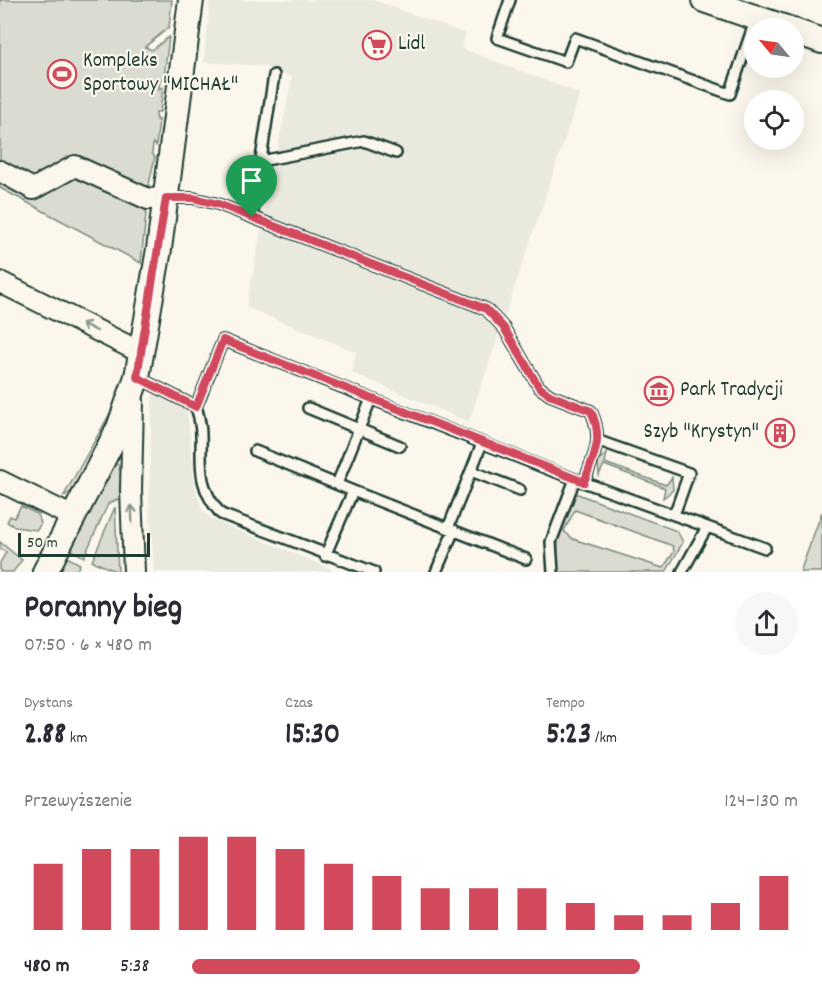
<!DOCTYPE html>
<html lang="pl">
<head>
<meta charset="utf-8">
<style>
  body { margin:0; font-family:Dekko,sans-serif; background:#f7f7f7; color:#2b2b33; height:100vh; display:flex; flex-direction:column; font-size:22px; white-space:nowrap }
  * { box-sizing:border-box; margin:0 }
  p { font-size:20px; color:#7c7c81 }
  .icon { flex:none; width:33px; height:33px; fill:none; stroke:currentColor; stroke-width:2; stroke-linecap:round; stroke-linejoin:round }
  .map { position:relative; height:572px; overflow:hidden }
  .sheet { display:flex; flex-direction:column; background:#fff; flex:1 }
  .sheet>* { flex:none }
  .needle { width:39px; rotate:299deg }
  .buttons { position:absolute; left:744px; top:18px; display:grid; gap:12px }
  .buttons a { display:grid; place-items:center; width:60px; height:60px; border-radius:50%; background:#fff; box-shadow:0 6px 24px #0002; font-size:30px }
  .scale { position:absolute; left:18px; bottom:15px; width:132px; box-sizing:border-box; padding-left:6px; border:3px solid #1f3d34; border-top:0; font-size:16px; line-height:21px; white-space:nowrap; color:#1f3d34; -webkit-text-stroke:4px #fbf7ec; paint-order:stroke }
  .pin { position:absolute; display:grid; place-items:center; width:51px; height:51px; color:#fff; margin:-62px -26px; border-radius:50% 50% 50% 0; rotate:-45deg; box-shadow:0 0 6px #0007 }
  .pin .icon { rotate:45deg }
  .round { display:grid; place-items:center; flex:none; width:63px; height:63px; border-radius:32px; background:#f7f7f7 }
  .headline { display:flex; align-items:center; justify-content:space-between; height:102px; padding:0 24px }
  h1 { font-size:33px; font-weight:800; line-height:45px }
  .stats { display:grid; grid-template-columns:repeat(3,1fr); gap:9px; height:102px; padding:6px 24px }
  .stats div { display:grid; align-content:center }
  .stats b { font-size:30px; font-weight:800 }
  .stats small { font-size:16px; font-weight:400 }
  .stats p { font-size:16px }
  .chart { height:168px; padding:12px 24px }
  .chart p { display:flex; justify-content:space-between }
  .chart svg { width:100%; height:108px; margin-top:6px; stroke:#d1495b; stroke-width:6 }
  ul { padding:0 24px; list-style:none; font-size:20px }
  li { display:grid; grid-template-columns:96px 72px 1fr; align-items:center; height:45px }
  li i { height:15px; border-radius:8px; background:#d1495b }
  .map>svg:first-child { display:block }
  .built { fill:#eae9de }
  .green { fill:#dbdcd1; stroke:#7d8c82; stroke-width:1.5; fill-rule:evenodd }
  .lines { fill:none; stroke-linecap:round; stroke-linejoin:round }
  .service-casing { stroke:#1f3d34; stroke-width:14 }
  .minor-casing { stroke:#1f3d34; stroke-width:24 }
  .tertiary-casing { stroke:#1f3d34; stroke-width:28 }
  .service { stroke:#fbf7ec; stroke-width:9 }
  .minor { stroke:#fbf7ec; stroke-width:20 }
  .tertiary { stroke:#fbf7ec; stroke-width:24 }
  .oneway { stroke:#8d9a90 }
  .route-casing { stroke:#fff; stroke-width:12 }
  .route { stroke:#d1495b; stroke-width:8 }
  .labels { text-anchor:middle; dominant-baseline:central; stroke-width:4.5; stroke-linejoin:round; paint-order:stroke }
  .poi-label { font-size:21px; fill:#1f3d34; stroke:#fbf7ec; text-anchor:start }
</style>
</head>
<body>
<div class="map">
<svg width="822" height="572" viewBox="0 0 822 572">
  <rect width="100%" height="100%" fill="#fbf7ec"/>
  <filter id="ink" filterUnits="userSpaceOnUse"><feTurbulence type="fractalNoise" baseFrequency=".0167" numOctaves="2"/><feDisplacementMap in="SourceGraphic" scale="12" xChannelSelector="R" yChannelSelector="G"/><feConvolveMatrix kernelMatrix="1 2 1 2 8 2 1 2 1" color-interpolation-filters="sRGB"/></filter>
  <g filter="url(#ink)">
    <path class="built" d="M210 0H374L466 34 461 48 580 94 469 422 352 373 356 352 246 307 292 77 263 66 204 62Z
      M152 394 182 405 187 411 196 491 203 511 211 519 331 569 330 572H154L149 500Z"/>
    <path class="green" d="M0 0H172L169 27 145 47 152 50 169 37 164 77 160 80 159 89 163 87 160 112H156V120H159L156 146 153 143 152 154 155 157 149 184 141 263 0 188Z
      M113 408 76 488 63 497Z
      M607 453 605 463 666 485 672 477 673 490 663 498 665 488 604 465 599 475 598 461Z
      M112 459 120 467 122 497 108 504 84 557 67 548Z
      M575 493 677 531 683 542 666 572H557L558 541ZM575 510 665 543 673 546 674 552 663 568 573 539 564 531Z
      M21 506 37 514 41 523 37 530 15 527 7 522 10 516 14 518Z
      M115 507 118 572 92 561Z
      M822 512V572H800Z
      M0 542 22 560 13 572H0V563L6 552 0 549Z
      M63 555 80 564 76 572H54Z"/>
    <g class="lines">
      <g class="service-casing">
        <path id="service" d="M510 0 497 38 566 62 575 38 730 94 756 18
          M261 161 364 141 396 153
          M168 198H193L218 204 486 309 504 328 539 387 550 395 591 411C604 440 594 455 584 482
          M252 217 274 75
          M139 378 196 407C210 445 187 476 221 514L374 572
          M196 407 223 340 553 471 765 548
          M308 408 400 446
          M599 441 689 473 674 515
          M255 451 353 491
          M471 471 482 443
          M337 484 371 399
          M448 528 471 471 520 490
          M325 556 353 491 526 559
          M436 572 454 530
          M553 572 551 542 575 479
          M682 572 707 527"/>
      </g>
      <g class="minor-casing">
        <path id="minor" d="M0 171 33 189 75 166 148 199 166 198
          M0 282 142 353
          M133 401 131 490 134 572
          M0 481 73 517"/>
      </g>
      <g class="tertiary-casing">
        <path id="tertiary" d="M704 0 786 28
          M794 31 822 41
          M45 572 119 428 137 377 159 249 191 0"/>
      </g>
      <use href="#service" class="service"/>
      <use href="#minor" class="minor"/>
      <use href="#tertiary" class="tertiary"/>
    </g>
    <defs><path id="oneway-shaft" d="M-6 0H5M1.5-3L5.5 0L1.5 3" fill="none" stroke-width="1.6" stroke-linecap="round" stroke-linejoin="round" transform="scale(1.5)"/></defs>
    <g class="oneway">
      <use href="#oneway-shaft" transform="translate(89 327) rotate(-153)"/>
      <use href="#oneway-shaft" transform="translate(132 514) rotate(-92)"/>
    </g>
  </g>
  <g class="lines" filter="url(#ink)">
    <g class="route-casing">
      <path id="route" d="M166 198H193L218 204 486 309 504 328 539 387 550 395 591 411C604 439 594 455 584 482L223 340 196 407 137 377Z"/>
    </g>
    <use href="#route" class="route"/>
  </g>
  <defs>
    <g id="supermarket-ring" transform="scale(1.5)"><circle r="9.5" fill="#fbf7ec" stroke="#d1495b" stroke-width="1.5"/><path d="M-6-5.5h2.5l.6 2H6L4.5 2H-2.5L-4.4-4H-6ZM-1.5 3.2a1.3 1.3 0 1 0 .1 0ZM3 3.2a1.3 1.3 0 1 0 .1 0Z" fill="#d1495b"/></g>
    <g id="stadium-ring" transform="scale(1.5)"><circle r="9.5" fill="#fbf7ec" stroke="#d1495b" stroke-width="1.5"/><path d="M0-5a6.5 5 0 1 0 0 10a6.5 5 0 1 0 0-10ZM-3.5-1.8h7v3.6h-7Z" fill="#d1495b"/></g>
    <g id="museum-ring" transform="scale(1.5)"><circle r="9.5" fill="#fbf7ec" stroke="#d1495b" stroke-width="1.5"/><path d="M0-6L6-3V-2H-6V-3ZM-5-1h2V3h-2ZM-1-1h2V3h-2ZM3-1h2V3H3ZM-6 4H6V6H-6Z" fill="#d1495b"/></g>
    <g id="building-ring" transform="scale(1.5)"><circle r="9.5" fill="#fbf7ec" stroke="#d1495b" stroke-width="1.5"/><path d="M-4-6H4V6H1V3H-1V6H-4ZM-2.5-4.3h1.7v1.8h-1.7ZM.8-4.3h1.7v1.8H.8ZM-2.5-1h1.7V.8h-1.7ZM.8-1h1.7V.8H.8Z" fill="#d1495b"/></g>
  </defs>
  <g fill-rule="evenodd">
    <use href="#supermarket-ring" x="377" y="45"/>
    <use href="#stadium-ring" x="62" y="74"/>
    <use href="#museum-ring" x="659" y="391"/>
    <use href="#building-ring" x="780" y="433"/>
  </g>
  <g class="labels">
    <g class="poi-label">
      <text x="398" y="45">Lidl</text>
      <text x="83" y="62">Kompleks<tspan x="83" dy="24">Sportowy "MICHAŁ"</tspan></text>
      <text x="680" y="391">Park Tradycji</text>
      <text x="759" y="433" text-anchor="end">Szyb "Krystyn"</text>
    </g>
  </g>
</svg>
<div class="buttons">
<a><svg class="needle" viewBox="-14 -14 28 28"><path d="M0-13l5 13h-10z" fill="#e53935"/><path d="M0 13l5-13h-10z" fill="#7c7c81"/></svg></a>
<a><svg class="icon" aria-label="locate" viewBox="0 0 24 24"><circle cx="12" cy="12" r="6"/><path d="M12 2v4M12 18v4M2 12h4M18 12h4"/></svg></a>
</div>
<div class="scale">50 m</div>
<div class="pin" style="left:252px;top:217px;background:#1e9e55"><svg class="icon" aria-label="arrive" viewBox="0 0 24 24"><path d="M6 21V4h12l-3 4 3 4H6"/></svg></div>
</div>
<section class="sheet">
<div class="headline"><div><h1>Poranny bieg</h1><p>07:50 · 6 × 480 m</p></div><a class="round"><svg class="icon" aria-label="share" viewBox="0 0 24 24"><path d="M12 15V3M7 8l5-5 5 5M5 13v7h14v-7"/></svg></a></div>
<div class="stats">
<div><p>Dystans</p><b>2.88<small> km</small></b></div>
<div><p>Czas</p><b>15:30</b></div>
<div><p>Tempo</p><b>5:23<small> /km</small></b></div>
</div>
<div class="chart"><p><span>Przewyższenie</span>124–130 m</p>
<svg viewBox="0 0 160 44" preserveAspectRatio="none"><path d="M5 44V17M15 44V11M25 44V11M35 44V6M45 44V6M55 44V11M65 44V17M75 44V22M85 44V27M95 44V27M105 44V27M115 44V33M125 44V38M135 44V38M145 44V33M155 44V22"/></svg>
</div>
<ul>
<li><b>480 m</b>5:38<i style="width:74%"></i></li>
</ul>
</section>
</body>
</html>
